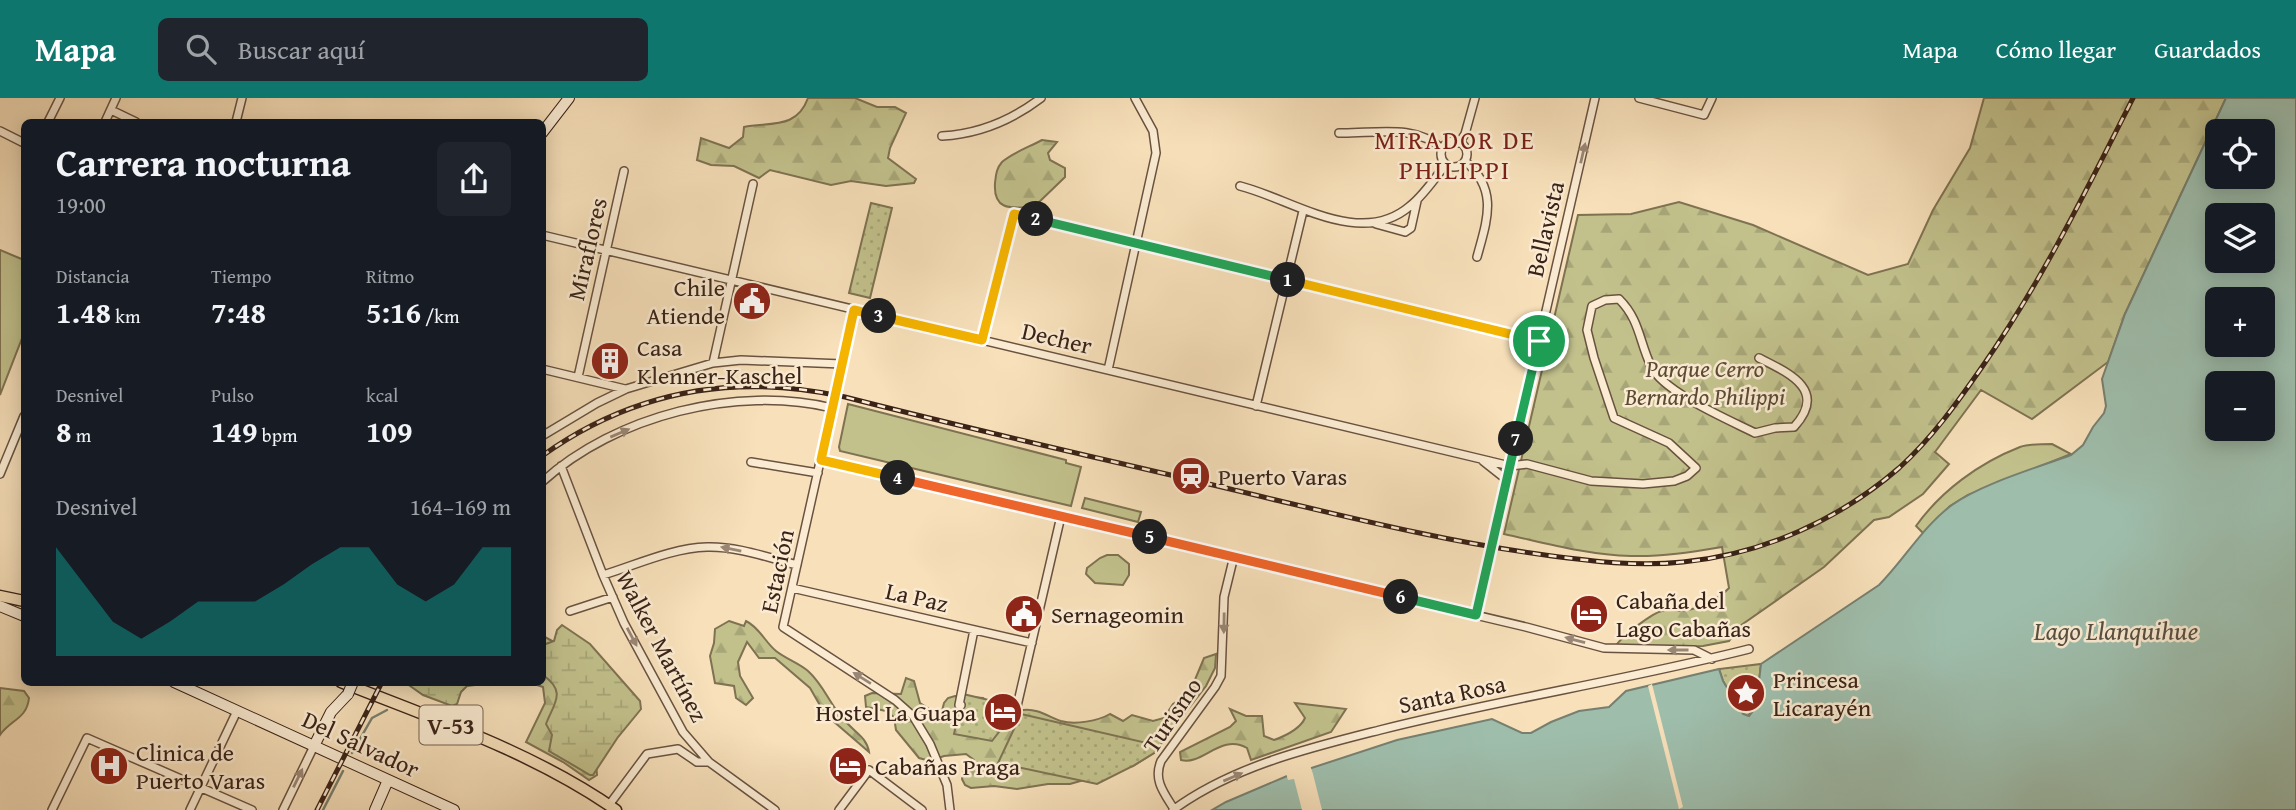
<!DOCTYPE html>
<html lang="es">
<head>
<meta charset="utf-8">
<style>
  body { margin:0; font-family:"Gentium Book Plus",serif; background:#20242c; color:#f1f3f6; height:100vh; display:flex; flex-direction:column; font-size:26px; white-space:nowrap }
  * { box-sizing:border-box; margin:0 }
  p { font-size:23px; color:#9ea1a6 }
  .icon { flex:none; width:38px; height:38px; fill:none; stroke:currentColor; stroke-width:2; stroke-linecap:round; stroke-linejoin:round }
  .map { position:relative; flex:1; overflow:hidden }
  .details { position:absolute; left:21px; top:21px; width:525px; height:567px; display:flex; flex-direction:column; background:#171b24; border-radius:10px; box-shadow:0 4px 18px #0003 }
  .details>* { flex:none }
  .controls { position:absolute; left:2205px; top:21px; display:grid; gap:14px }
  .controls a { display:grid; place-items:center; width:70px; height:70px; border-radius:10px; background:#171b24; box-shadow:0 4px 18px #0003; font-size:35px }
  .pin { position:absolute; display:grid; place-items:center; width:60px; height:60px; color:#fff; margin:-30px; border:4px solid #fff; border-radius:50%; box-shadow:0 2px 7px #0007 }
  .km { position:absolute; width:35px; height:35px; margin:-18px; border-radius:50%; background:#222; color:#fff; font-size:19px; line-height:35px; text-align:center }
  .round { display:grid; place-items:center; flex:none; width:74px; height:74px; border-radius:10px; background:#20242c }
  .headline { display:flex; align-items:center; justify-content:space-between; height:119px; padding:0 35px }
  h1 { font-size:38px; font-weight:700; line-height:52px }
  .figures { display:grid; grid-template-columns:repeat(3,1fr); gap:10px; height:119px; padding:7px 35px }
  .figures div { display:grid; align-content:center }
  .figures b { font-size:30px; font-weight:700 }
  .figures small { font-size:19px; font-weight:400 }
  .figures p { font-size:19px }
  .chart { height:196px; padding:14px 35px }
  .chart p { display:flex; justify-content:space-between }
  .chart svg { width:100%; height:126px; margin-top:7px; fill:#0f766e; opacity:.7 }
  header { display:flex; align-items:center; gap:42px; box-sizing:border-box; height:98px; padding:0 35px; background:#0f766e; color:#fff }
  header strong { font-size:33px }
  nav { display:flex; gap:38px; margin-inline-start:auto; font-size:24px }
  .search { width:490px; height:63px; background:#20242c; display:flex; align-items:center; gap:18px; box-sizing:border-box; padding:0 24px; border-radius:10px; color:#9ea1a6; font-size:26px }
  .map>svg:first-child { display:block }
  .grass { fill:#c2c18c; stroke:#7e7252; stroke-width:2 }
  .forest { fill:url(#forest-firs); stroke:#7e7252; stroke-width:2 }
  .wetland { fill:url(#wetland-marsh); stroke:#7e7252; stroke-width:2 }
  .park { fill:url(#park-dots); stroke:#7e7252; stroke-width:2 }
  .water { fill:#9ebdab; stroke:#767f70; stroke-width:2; fill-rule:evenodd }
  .pier { fill:#f7e0ba }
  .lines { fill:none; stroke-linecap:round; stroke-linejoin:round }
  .stream { stroke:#767f70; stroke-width:2.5 }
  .street-casing { stroke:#695240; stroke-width:10 }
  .secondary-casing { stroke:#3a2217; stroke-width:12 }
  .primary-casing { stroke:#3a2217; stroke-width:13 }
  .street { stroke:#faebd2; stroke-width:7 }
  .secondary { stroke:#faebd2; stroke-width:10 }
  .primary { stroke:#f7e0ba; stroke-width:10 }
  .rail-casing { stroke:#3a2217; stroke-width:5 }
  .rail { stroke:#faebd2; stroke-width:2.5; stroke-dasharray:8; stroke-linecap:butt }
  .secondary-bridge-casing { stroke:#3a2217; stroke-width:12; stroke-linecap:butt }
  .secondary-bridge { stroke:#faebd2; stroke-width:10 }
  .oneway { fill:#9a8674 }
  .split-1-casing { stroke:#fff; stroke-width:14 }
  .split-2-casing { stroke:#fff; stroke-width:14 }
  .split-3-casing { stroke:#fff; stroke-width:14 }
  .split-4-casing { stroke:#fff; stroke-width:14 }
  .split-5-casing { stroke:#fff; stroke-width:14 }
  .split-6-casing { stroke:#fff; stroke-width:14 }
  .split-7-casing { stroke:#fff; stroke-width:14 }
  .split-8-casing { stroke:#fff; stroke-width:14 }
  .split-1 { stroke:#f5b400; stroke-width:9 }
  .split-2 { stroke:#22a559; stroke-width:9 }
  .split-3 { stroke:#f5b400; stroke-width:9 }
  .split-4 { stroke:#f5b400; stroke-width:9 }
  .split-5 { stroke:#f0652b; stroke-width:9 }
  .split-6 { stroke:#f0652b; stroke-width:9 }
  .split-7 { stroke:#22a559; stroke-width:9 }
  .split-8 { stroke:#22a559; stroke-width:9 }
  .labels { text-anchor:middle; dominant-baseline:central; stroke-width:5; stroke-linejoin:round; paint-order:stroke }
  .shield { fill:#faebd2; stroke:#745e4f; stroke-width:2 }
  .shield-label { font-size:23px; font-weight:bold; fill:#3a2217 }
  .street-label { font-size:24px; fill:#3a2217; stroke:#faebd2 }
  .poi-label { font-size:24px; fill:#3a2217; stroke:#faebd2; text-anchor:start }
  .park-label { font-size:24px; font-style:italic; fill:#5c4a34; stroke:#faebd2 }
  .neighbourhood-label { font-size:26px; letter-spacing:2px; fill:#7a1f14; stroke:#faebd2 }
  .water-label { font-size:26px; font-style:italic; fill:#585043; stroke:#faebd2 }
</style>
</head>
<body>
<header>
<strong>Mapa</strong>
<div class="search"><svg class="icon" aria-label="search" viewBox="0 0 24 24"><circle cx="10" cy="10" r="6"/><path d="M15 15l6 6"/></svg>Buscar aquí</div>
<nav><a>Mapa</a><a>Cómo llegar</a><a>Guardados</a></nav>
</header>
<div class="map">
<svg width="2296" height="712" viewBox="0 0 2296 712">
  <defs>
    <pattern id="forest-firs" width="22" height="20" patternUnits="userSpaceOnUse" patternTransform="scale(1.75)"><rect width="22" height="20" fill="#c2c18c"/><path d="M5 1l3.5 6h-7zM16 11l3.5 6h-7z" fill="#a7a678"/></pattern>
    <pattern id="wetland-marsh" width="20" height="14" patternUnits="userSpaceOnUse" patternTransform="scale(1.75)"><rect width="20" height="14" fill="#c2c18c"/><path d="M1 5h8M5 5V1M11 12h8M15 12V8" fill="none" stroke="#a7a678"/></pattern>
    <pattern id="park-dots" width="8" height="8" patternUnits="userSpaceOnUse" patternTransform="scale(1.75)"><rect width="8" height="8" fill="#c2c18c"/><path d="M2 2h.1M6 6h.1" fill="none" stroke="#a7a678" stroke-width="1.8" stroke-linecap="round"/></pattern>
  </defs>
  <rect width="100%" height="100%" fill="#f7e0ba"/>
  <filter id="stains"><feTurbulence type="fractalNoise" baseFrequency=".00286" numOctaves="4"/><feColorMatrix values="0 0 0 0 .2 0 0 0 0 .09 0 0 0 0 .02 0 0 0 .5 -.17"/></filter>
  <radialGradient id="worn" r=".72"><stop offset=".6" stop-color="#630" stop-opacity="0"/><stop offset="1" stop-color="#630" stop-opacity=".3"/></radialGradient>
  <path class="grass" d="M0 152 24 162V235L0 297Z
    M848 306 1066 362V365L1081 369 1071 408 840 353 839 349Z
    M2052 346 2071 356 1968 397 1950 408 1923 435 1916 428C1941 393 1979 365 2020 349 2029 346 2042 346 2052 346Z
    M1085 400 1141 414 1138 424 1082 410Z
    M1107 457H1118L1129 466V477L1123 487 1095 485 1086 476 1087 470 1100 460Z"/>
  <path class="forest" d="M808 0H855L877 9H895L906 15 890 50 888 60 916 81 914 85 886 88 851 83 831 87 770 72 759 80 734 68 711 67 697 62 701 40 729 50 743 39 744 29C771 24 797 31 808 0Z
    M1984 0H2226L2125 216 2108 264 2032 321 1981 292 1935 354 1949 366 1923 396 1889 419 1874 422 1824 469 1740 528 1729 543 1703 548 1625 550 1617 546C1624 537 1652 515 1662 513 1667 511 1674 513 1679 513 1697 512 1717 503 1729 490L1722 449C1692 454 1661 459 1631 458 1588 457 1545 445 1504 436L1578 117 1631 116 1679 104 1753 127 1868 177 1908 166 1933 112 1970 50Z
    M1042 42 1057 44 1048 55 1050 62 1065 70V79L1034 109C1013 110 993 114 995 85 996 77 996 71 1002 64 1012 55 1029 49 1042 42Z
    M729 523 744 528 746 523C759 529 765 544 776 553 786 561 799 565 808 573 825 588 831 610 847 625 856 635 867 640 869 654L825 616 810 590 775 560H759L747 544 738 564 740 578 753 600 746 607 736 600 734 588 715 585 710 558 714 545 715 531Z
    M543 538 567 551 596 665 597 677 589 682 563 664 526 644 545 605 543 589 531 585 542 584Z
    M1216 556 1215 570 1206 588 1154 655 1133 668 1070 686H1048L1017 691 994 688 971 690 965 687 962 681 964 672 973 668 974 662 966 656 944 658 930 663 919 660 896 632 894 619 886 613 866 609 865 598 872 595 901 596 906 580 914 583 920 605 934 614 940 621 944 605 948 600 955 598 983 600 1008 618C1014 617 1018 612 1023 612 1037 610 1049 619 1061 623 1075 627 1098 623 1110 616L1123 623 1132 617 1153 623 1164 620 1173 606 1189 596 1204 560Z
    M0 590 24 593 29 600C27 621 10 622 0 637Z
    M1295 605 1346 611 1331 634 1251 662 1247 650C1221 635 1202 668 1181 662L1180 654 1230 629 1236 623 1230 611 1246 618H1262L1264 638 1274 642C1285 638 1300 631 1305 620Z"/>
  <path class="wetland" d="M562 527 590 546 640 603 641 611 637 616 618 639 593 677H590L549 653 552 637 546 626C554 605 567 594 543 577V547L554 543 557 532Z
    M406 585H491L467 588 461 594 457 606 452 608 423 597Z"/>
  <path class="park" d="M871 105 892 110 870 200 849 195Z
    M1761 566 1756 609 1748 618 1743 616 1723 583 1719 571Z
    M963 596 993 603 990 618 1009 621 992 643 954 636Z
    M1021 616 1160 648 1154 655 1133 668 1097 686 998 665Z"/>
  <path class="water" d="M2226 0H2296V712H1212L1226 704 1287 678 1397 642 1492 621 1522 635H1531L1551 624 1579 613 1609 609 1626 593 1719 571 1723 583 1743 616 1749 618 1756 609 1761 566 1879 487C1904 462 1923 428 1952 407 1981 386 2036 370 2071 357L2083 347 2093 329 2104 315 2106 308 2102 281 2125 216ZM2217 33H2263V79H2217ZM2217 117H2263V163H2217ZM2217 201H2263V247H2217ZM2217 285H2263V331H2217Z"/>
  <path class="pier" d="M1652 586 1683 709 1679 711 1648 588Z
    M1310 667 1313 676 1322 712H1302L1294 681 1288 682 1286 675Z"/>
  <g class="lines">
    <path class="stream" d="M352 655 372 620 387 612
      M323 712 343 673"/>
    <g class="street-casing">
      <path id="street" d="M1639 0 1704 17 1712 0
        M111 12 136 24
        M48 24 60 0
        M105 24 116 0
        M236 24 242 0
        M0 33 24 45
        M1339 35C1373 36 1415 25 1442 51
        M942 38C978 36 1012 22 1041 0
        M1441 56a13 13 0 1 1 26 0a13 13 0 1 1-26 0Z
        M1459 45 1465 36 1475 0
        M1465 63C1499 92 1487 122 1477 159
        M1240 88C1292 101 1360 151 1410 108 1424 97 1435 80 1446 66
        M1376 126 1405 134 1411 130 1417 103
        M542 137 1481 361 1510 368 1527 366 1591 383 1643 386 1674 383 1687 378 1696 370 1669 345 1614 320 1594 260 1587 232 1592 208 1605 202 1619 201C1640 222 1639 243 1651 268 1663 294 1729 322 1755 335L1775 330 1794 329C1828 292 1789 275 1759 260
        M854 212 783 529 895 602 913 618 930 646 947 687 950 712
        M982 242 1014 116 1539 243
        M713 265 753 86
        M542 271 625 291
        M1108 272 1156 55 1153 33 1135 0
        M578 279 624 73
        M1256 308 1303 113
        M542 338 597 305 626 291 713 265 741 262 842 266
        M821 362 1526 529 1604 550 1694 552 1712 561
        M1483 363 1507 382
        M751 364 818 375
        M561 368 603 477 624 525 683 634 709 664 775 712
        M0 376 24 318
        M542 384C616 317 737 287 832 310
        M603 477C636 467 672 450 707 449 737 448 769 460 797 467
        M792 490 1032 545
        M570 513 613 499
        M1476 517 1595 0
        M961 607H959L974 532
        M1014 621 1061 418
        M609 707 647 656 678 651 697 664H709
        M1174 711C1164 695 1153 682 1161 663L1215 589 1221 578 1224 499 1234 458
        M52 712 87 640 252 712
        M190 712 237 613
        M283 712 314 648
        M839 712 869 672 922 712
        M1173 712C1233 668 1309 650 1380 632 1502 601 1627 582 1749 551"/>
    </g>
    <g class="secondary-casing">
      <path id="secondary" d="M542 35 569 0
        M0 508 24 518
        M174 584 454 712
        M314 648 331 614 348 596
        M375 712 388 682"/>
    </g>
    <g class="primary-casing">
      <path id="primary" d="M0 498 24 503
        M341 584C434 621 533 654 616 712"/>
    </g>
    <use href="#street" class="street"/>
    <use href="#secondary" class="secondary"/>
    <use href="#primary" class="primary"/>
    <g class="rail-casing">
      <path id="rail" d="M542 358C634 292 736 275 845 299 989 336 1135 368 1280 403 1368 424 1455 445 1545 457 1591 463 1636 469 1683 464 1763 456 1839 422 1899 370 1932 340 1957 305 1982 269 2042 183 2086 93 2133 0
        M317 712 382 584"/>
    </g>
    <use href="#rail" class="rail"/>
    <g class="secondary-bridge-casing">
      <path id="secondary-bridge" d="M348 596 353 584"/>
    </g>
    <use href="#secondary-bridge" class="secondary-bridge"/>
  </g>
  <defs><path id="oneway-solid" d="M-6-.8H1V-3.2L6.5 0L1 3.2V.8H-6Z" transform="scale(1.75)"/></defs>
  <g class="oneway">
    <use href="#oneway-solid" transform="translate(1583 55) rotate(-77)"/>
    <use href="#oneway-solid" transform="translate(620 335) rotate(-23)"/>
    <use href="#oneway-solid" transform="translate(731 451) rotate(-169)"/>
    <use href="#oneway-solid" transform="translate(1224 525) rotate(91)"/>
    <use href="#oneway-solid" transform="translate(632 539) rotate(62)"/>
    <use href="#oneway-solid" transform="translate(1575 542) rotate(-165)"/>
    <use href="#oneway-solid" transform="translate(1678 552) rotate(180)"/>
    <use href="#oneway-solid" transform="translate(862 580) rotate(-148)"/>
    <use href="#oneway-solid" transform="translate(1233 679) rotate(-23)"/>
    <use href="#oneway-solid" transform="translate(298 680) rotate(-64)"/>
  </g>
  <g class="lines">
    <g class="split-1-casing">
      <path id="split-1" d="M1288 182 1539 243"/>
    </g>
    <g class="split-2-casing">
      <path id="split-2" d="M1036 121 1288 182"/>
    </g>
    <g class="split-3-casing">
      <path id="split-3" d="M879 218 982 242 1014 116 1036 121"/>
    </g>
    <g class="split-4-casing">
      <path id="split-4" d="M879 218 854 212 821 362 898 380"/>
    </g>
    <g class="split-5-casing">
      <path id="split-5" d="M898 380 1150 439"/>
    </g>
    <g class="split-6-casing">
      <path id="split-6" d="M1150 439 1401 499"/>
    </g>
    <g class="split-7-casing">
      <path id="split-7" d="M1401 499 1476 517 1516 341"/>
    </g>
    <g class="split-8-casing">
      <path id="split-8" d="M1516 341 1539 243"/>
    </g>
    <use href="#split-1" class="split-1"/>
    <use href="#split-2" class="split-2"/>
    <use href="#split-3" class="split-3"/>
    <use href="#split-4" class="split-4"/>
    <use href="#split-5" class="split-5"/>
    <use href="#split-6" class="split-6"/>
    <use href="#split-7" class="split-7"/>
    <use href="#split-8" class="split-8"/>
  </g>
  <defs>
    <g id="civic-disc" transform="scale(2.0125)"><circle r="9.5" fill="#8f2418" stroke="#faebd2"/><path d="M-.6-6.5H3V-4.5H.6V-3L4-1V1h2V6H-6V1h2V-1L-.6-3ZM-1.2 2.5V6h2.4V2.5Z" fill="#fff"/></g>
    <g id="building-disc" transform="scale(2.0125)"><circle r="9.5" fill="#8f2418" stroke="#faebd2"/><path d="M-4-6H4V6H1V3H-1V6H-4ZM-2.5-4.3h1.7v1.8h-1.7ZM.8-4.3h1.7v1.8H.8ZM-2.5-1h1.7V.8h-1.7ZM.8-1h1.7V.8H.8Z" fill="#fff"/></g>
    <g id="station-disc" transform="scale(2.0125)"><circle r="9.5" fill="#8f2418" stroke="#faebd2"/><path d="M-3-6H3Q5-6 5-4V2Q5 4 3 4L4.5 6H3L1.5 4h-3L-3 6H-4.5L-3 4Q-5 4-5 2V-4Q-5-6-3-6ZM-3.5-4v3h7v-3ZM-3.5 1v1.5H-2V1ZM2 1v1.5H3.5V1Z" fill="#fff"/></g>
    <g id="hotel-disc" transform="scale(2.0125)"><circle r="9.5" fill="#8f2418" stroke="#faebd2"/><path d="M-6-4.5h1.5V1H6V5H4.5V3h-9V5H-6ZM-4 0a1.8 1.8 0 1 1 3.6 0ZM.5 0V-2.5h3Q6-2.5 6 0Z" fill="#fff"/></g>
    <g id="sight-disc" transform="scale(2.0125)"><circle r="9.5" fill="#8f2418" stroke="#faebd2"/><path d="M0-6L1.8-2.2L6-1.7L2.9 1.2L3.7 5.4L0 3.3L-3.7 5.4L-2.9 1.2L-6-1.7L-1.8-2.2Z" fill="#fff"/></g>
    <g id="hospital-disc" transform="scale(2.0125)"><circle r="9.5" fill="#8f2418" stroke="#faebd2"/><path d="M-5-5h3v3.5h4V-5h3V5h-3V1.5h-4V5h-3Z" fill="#fff"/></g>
  </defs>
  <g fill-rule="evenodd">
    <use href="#civic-disc" x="752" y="203"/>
    <use href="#building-disc" x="610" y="263"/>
    <use href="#station-disc" x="1191" y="378"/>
    <use href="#civic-disc" x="1024" y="516"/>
    <use href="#hotel-disc" x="1589" y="516"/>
    <use href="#sight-disc" x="1746" y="595"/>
    <use href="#hotel-disc" x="1003" y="614"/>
    <use href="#hospital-disc" x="109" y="668"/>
    <use href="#hotel-disc" x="848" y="668"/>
  </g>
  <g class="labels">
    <rect class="shield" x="419.5" y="607.5" width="63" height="39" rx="5"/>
    <g class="shield-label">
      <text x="451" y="627">V-53</text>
    </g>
    <g class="street-label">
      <text transform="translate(1545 131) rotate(-77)">Bellavista</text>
      <text transform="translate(587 151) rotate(-77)">Miraflores</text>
      <text transform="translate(1057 240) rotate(13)">Decher</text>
      <text transform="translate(777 473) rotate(-78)">Estación</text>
      <text transform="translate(917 499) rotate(13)">La Paz</text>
      <text transform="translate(662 548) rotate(62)">Walker Martínez</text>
      <text transform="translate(1452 596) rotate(-12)">Santa Rosa</text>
      <text transform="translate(1172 617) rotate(-56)">Turismo</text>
      <text transform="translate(361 646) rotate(25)">Del Salvador</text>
    </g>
    <g class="poi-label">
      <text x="725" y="189" text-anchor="end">Chile<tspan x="725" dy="28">Atiende</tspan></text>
      <text x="637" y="249">Casa<tspan x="637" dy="28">Klenner-Kaschel</tspan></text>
      <text x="1218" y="378">Puerto Varas</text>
      <text x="1616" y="502">Cabaña del<tspan x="1616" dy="28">Lago Cabañas</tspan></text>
      <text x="1051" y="516">Sernageomin</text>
      <text x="1773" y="581">Princesa<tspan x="1773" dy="28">Licarayén</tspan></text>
      <text x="976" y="614" text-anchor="end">Hostel La Guapa</text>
      <text x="136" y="654">Clinica de<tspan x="136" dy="28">Puerto Varas</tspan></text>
      <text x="875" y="668">Cabañas Praga</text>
    </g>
    <g class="park-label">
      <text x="1705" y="270">Parque Cerro<tspan x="1705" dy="28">Bernardo Philippi</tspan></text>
    </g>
    <g class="neighbourhood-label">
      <text x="1455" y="41">MIRADOR DE<tspan x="1455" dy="30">PHILIPPI</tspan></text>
    </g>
    <g class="water-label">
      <text x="2116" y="532">Lago Llanquihue</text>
    </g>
  </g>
  <rect width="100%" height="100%" filter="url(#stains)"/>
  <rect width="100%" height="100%" fill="url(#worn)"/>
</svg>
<div class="controls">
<a><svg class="icon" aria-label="locate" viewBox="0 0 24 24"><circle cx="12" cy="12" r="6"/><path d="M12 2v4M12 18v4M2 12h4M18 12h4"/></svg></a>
<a><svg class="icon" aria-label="layers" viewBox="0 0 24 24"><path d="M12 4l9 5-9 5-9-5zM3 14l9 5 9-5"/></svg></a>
<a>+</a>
<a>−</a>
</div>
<div class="pin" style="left:1539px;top:243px;background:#1e9e55"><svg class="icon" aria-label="arrive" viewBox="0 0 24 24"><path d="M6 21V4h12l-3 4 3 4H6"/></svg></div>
<b class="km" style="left:1288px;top:182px">1</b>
<b class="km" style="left:1036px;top:121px">2</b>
<b class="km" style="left:879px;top:218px">3</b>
<b class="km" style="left:898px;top:380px">4</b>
<b class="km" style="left:1150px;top:439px">5</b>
<b class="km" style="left:1401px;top:499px">6</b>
<b class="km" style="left:1516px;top:341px">7</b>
<section class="details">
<div class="headline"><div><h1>Carrera nocturna</h1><p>19:00</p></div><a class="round"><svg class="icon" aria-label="share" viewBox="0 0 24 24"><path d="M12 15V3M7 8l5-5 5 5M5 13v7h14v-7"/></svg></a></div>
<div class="figures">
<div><p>Distancia</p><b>1.48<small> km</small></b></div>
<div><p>Tiempo</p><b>7:48</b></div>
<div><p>Ritmo</p><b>5:16<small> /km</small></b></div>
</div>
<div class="figures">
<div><p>Desnivel</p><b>8<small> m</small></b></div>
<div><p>Pulso</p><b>149<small> bpm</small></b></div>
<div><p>kcal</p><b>109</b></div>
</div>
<div class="chart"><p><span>Desnivel</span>164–169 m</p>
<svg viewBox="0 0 160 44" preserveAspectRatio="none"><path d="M0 44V6L10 19L20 32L30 38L40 32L50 25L60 25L70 25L80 19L90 12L100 6L110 6L120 19L130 25L140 19L150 6L160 6V44z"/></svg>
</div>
</section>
</div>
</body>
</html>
